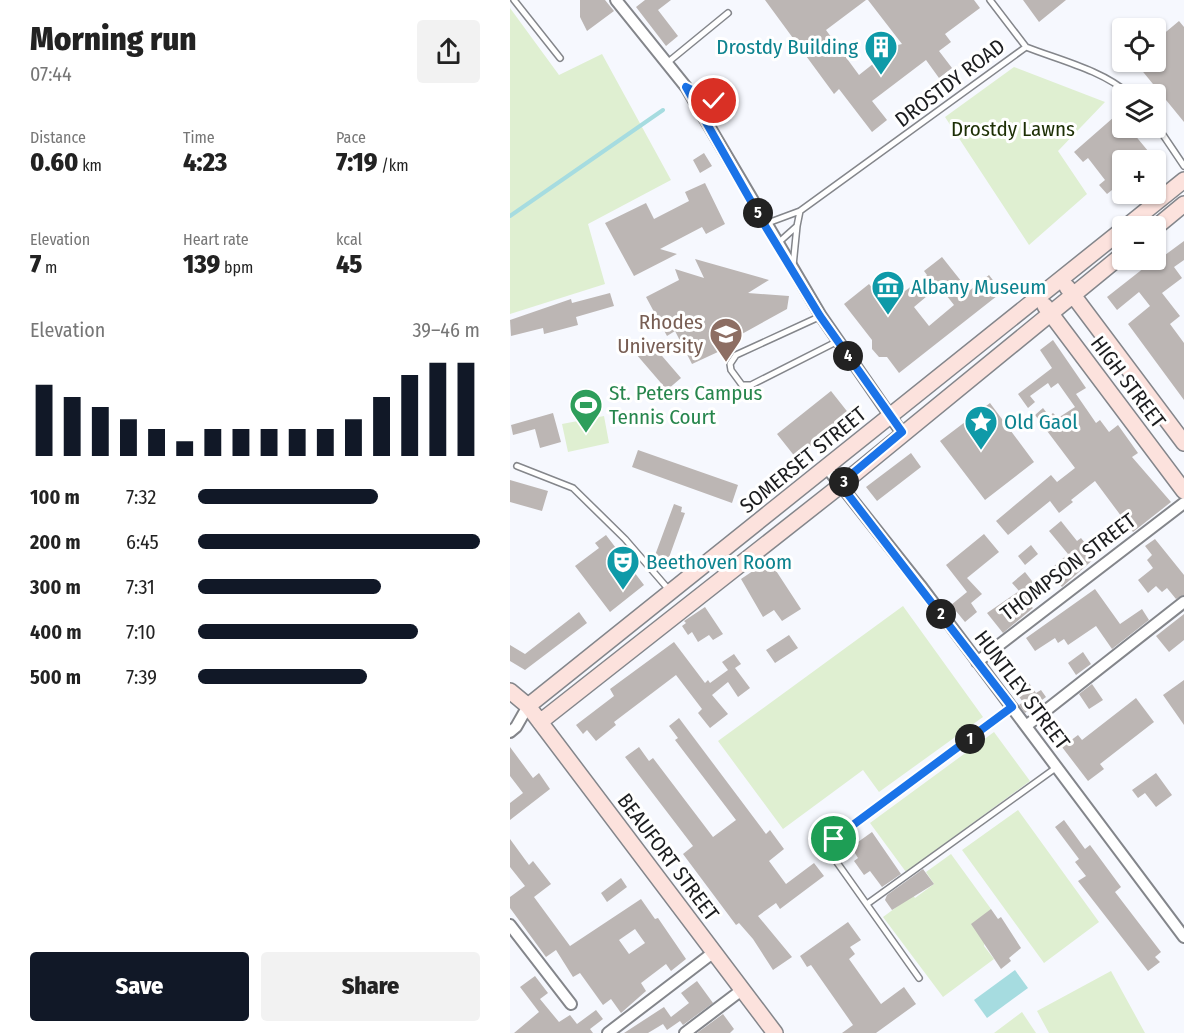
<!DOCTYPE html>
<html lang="en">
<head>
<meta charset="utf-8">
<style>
  body { margin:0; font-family:"Fira Sans Condensed",sans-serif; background:#f2f2f2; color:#222; height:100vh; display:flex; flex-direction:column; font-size:22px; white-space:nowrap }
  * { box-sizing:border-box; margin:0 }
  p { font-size:20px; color:#767676 }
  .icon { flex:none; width:33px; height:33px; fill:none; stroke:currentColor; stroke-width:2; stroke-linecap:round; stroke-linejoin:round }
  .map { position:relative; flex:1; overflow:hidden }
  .details { display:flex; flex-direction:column; background:#fff; width:510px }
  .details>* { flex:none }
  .tools { position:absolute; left:602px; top:18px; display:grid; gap:12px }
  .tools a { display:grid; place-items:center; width:54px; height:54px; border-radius:6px; background:#fff; box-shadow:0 2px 4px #0004; font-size:30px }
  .pin { position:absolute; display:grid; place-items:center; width:51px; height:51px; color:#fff; margin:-26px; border:3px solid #fff; border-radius:50%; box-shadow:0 2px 6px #0007 }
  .km { position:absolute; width:30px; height:30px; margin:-15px; border-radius:50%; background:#222; color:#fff; font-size:16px; line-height:30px; text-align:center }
  .round { display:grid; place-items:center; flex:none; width:63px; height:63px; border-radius:6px; background:#f2f2f2 }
  .summary { display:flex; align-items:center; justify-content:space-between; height:102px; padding:0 30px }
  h1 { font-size:33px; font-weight:800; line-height:45px }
  .metrics { display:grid; grid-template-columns:repeat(3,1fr); gap:9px; height:102px; padding:6px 30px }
  .metrics div { display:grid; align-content:center }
  .metrics b { font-size:26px; font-weight:800 }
  .metrics small { font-size:16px; font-weight:400 }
  .metrics p { font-size:16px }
  .chart { height:168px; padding:12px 30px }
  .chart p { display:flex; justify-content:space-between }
  .chart svg { width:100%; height:108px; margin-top:6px; stroke:#111827; stroke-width:6 }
  .cta { display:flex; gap:12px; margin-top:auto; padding:12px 30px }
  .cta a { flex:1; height:69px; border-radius:6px; background:#111827; color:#fff; font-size:24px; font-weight:800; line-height:69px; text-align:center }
  .cta a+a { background:#f2f2f2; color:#222 }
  ul { padding:0 30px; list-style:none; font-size:20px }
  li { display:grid; grid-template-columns:96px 72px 1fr; align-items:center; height:45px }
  li i { height:15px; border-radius:8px; background:#111827 }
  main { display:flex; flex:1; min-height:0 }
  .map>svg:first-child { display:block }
  .green { fill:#dfefd1 }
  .water { fill:#a6dce0 }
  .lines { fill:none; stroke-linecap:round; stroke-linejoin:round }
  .stream { stroke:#a6dce0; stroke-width:4 }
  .building { fill:#bcb6b4; fill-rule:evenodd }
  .lane-casing { stroke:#84868b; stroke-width:8 }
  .street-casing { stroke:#84868b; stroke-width:14 }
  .secondary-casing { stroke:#84868b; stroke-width:18 }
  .lane { stroke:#fff; stroke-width:5 }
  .street { stroke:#fff; stroke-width:10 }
  .secondary { stroke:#fce2dd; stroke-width:15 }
  .route-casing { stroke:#fff; stroke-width:12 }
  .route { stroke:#1a73e8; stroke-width:8 }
  .labels { text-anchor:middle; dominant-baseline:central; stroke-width:6; stroke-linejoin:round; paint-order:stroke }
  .culture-label { font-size:21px; fill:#0d838f; stroke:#fff; text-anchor:start }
  .street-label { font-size:21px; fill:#1c1d1f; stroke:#fff }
  .park-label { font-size:21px; fill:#1d2f05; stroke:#fff }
  .education-label { font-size:21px; fill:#785e54; stroke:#fff; text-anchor:end }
  .leisure-label { font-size:21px; fill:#27864d; stroke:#fff; text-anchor:start }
</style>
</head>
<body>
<main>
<section class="details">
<div class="summary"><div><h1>Morning run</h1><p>07:44</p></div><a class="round"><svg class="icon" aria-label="share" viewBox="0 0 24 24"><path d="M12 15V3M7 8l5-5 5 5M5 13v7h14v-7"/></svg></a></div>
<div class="metrics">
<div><p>Distance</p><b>0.60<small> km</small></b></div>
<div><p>Time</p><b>4:23</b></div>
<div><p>Pace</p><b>7:19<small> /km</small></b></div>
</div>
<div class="metrics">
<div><p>Elevation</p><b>7<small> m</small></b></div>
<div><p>Heart rate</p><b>139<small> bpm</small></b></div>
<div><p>kcal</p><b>45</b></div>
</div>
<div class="chart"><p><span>Elevation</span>39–46 m</p>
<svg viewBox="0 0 160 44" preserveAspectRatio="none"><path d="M5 44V15M15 44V20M25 44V24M35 44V29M45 44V33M55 44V38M65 44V33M75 44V33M85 44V33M95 44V33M105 44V33M115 44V29M125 44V20M135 44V11M145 44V6M155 44V6"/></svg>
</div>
<ul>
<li><b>100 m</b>7:32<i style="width:64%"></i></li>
<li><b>200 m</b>6:45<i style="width:100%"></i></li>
<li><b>300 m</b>7:31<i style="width:65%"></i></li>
<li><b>400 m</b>7:10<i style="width:78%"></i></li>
<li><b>500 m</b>7:39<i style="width:60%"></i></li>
</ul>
<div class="cta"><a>Save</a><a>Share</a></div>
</section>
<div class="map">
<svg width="674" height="1033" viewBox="0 0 674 1033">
  <rect width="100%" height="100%" fill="#f6f8fe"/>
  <path class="green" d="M0 8 49 75 92 54 161 180 78 224 95 284 0 314Z
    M504 67 595 102 548 151 577 194 519 245 435 117Z
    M94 416 99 443 58 452 52 424Z
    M393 606 473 717 369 792 353 770 273 829 208 741Z
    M484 732 520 781 396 872 360 823Z
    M508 810 589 922 534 963 452 850Z
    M441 854 481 909 474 946 484 959 433 997 373 917 403 895 405 898 424 884 416 872Z
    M601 971 635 1033H539L527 1011Z
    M512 1012 526 1033H484Z"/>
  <path class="water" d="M505 970 518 988 477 1018 464 1000Z"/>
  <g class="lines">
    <path class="stream" d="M0 216 153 110"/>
  </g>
  <path class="building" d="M70 0H95L104 11 77 31 70 17Z
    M135 0H161L148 10 168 36 156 46 126 7Z
    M255 0H356L316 30 349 75 373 56 375 48 392 44 358 0H464L470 8 435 34 441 42 429 51 442 68 429 78 416 60 362 101 377 120 362 132 329 89 324 94Z
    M513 0H556L529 22Z
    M669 21 674 27V122L625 62H645V41Z
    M612 110V128H619L643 157 639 160H612V182L597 194 589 185 595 180 578 158 573 162 564 152Z
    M194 153 202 166 190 173 183 160Z
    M195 183 215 224 196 234 192 227 150 249 167 254 124 276 95 223 136 203 144 219 179 201 175 192Z
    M674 241V260L664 267 672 278 652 293 670 316 660 324 674 343V400L618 324 640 306 629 292 607 310 597 297 653 253 655 255Z
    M432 257 459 291 479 275 492 292 389 373 377 357H369L362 349V340L334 304 359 284 373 301 391 286 395 291 417 275 414 271ZM429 286 444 305 419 326 404 307Z
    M185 259 259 280 238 293 279 296 277 309 221 340 216 356 210 351 182 364 165 331 157 336 136 297 169 280 165 269 194 278Z
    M100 293 104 306 66 317 68 325 34 334 33 328 1 336 0 320 61 299 62 303Z
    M543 340 576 388 566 394 586 423 590 420 599 432 608 425 628 453 622 457 661 502 623 532 585 481 561 500 563 502 549 513 540 501 498 535 486 521 541 475 547 482 565 468 525 415 533 408 539 416 543 413 548 418 565 407 548 383 541 388 538 383 520 396 525 402 518 408 508 394 542 368 530 350Z
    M140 342 171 378 157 390 126 354Z
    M321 391 340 415 317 433 321 438 312 446 308 441 286 458 267 434Z
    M480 403 524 462 475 500 430 441Z
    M43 413 51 442 30 448 25 429 3 435 1 425Z
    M128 450 228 485 222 503 122 467Z
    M401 453 411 467 367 501 356 487Z
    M0 480 38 491 32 511 0 502Z
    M164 504 172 507 171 512 175 513 157 563 144 558Z
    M551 521 567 541 571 538 586 557 552 587 545 579 548 575 542 568 558 554 539 531Z
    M474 534 489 552 457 578 472 594 461 603 467 612 455 622 441 605 457 592 436 565Z
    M96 535 134 585 100 612 65 566 89 548 85 543Z
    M645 539 674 575V595L666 599 657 588 652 592 646 586 638 593 628 580 643 568 637 560 642 555 635 546Z
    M521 545 528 554 515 565 508 556Z
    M259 560 291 609 272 621 264 610 253 617 231 579Z
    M515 572 533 595 520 605 523 608 493 633 477 613 509 591 502 583Z
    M585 589 610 624 632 609 639 620 602 649 586 626 558 645 554 639 548 643 545 638 525 651 516 638Z
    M195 607 213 634 203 640 199 635 188 642 182 632 178 635 172 626 176 623 174 621Z
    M69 612 77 623 15 670 0 661V645L15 654Z
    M674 614V640L659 652 646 636Z
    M279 635 288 648 265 663 256 650Z
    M164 642 195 683 198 680 200 683 218 670 212 662 224 654 231 664 225 668 240 688 228 697 218 682 202 695 218 714 200 728 188 713 192 709 166 675 104 722 106 725 86 741 77 730 73 734 66 725 104 696 100 689Z
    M573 652 581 664 566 675 558 663Z
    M510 680 513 683 517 680 526 693 531 690 536 697 515 713 509 705 513 702 501 686Z
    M674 680V725L653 695Z
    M582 684 593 700 579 709 569 694Z
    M626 698 644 722 590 764 594 769 578 781 552 747 568 735 572 740Z
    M169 718 256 834 260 830 274 849 259 861 276 884 304 863 314 876 270 909 266 903 248 916 282 957 263 970 243 939 229 923 226 925 173 854 183 846 115 757 129 747 139 761 143 758 203 837 226 820 165 740 168 738 159 726Z
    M0 747 23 778 29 773 40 789 0 820V803L13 793 0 776Z
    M646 773 662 795 646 807 635 793 628 798 622 790Z
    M554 820 575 849 580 845 611 887 605 892 651 952 645 957 650 962 638 971 568 881 576 876 565 862 569 859 545 827Z
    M362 832 391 874 372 887 360 871 354 875 344 861 348 858 341 847Z
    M0 839 19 865 23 861 41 884 24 897 60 946 131 899 145 919 148 918 176 959 161 971 156 964 131 983 136 991 111 1013 101 999 93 1005 70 973 63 977 46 950 36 957 0 908V897L15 886 0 867ZM125 929 135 943 119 954 109 940Z
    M413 869 424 884 382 910 375 900 377 895Z
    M111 878 117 887 97 902 91 893Z
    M481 909 488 919 491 917 511 948 499 958 501 961 491 969 461 924Z
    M338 922 351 940 340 947 345 954 339 959 371 1004 394 987 406 1004 366 1033H332L343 1025 301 965 297 967 290 956Z
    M25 976 38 993 30 999 49 1022 60 1015 67 1024 86 1010 93 1019 80 1029 83 1033H4L29 1012 10 987Z
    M187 981 203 1003 173 1025 170 1021 157 1030 153 1024 138 1033H114L154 1007 161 1017 179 1003 171 993Z
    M213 1014 224 1029 220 1033H187Z"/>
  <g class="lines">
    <g class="lane-casing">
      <path id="lane" d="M4 0 50 58
        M480 0 516 47
        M516 47C549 60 592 70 619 94
        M157 63 218 13
        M180 90 204 101
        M645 123 674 166
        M255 224 290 211 516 47
        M268 243 287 226 290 211
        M283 266 287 226
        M311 316 226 355 220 364 221 370 232 385H241L328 341
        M7 466 63 488 115 539 160 591
        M357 904 547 767
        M409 978 321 854V843L502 707"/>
    </g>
    <g class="street-casing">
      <path id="street" d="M106 0 176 87 311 316 392 433
        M317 468 410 585 674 937
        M467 662 674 503
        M516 726 674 602
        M0 732 6 727 18 706
        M0 925 61 1004
        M98 1033 204 952
        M175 1033 233 989"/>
    </g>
    <g class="secondary-casing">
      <path id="secondary" d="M617 226 674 180
        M645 228 674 204
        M557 287 674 443
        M535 306 674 491
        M0 691 18 706 265 1033
        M18 706 612 230
        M30 722 331 485 612 255"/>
    </g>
    <use href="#lane" class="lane"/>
    <use href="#street" class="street"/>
    <use href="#secondary" class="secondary"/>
  </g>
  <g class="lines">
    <g class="route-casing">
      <path id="route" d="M204 101 176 87 254 224 310 316 392 432 330 484 502 707 324 839"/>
    </g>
    <use href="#route" class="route"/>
  </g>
  <defs>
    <g id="building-pin" transform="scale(1.725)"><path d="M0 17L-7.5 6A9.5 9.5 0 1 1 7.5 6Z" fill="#0f9aa8" stroke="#fff"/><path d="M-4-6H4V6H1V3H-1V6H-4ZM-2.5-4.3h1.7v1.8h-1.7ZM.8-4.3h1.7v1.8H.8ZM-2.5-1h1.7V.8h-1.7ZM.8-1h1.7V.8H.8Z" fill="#fff"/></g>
    <g id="museum-pin" transform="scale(1.725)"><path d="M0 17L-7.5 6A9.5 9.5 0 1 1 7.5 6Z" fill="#0f9aa8" stroke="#fff"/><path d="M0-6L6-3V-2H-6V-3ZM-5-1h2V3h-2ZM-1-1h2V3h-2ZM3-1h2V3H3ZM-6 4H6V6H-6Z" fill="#fff"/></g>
    <g id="university-pin" transform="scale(1.725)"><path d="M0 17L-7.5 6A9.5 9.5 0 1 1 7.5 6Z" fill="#8d6e63" stroke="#fff"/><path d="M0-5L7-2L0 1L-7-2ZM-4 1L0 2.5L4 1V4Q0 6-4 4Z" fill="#fff"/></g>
    <g id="stadium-pin" transform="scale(1.725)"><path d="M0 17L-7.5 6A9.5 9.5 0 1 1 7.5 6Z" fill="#2e9e5b" stroke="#fff"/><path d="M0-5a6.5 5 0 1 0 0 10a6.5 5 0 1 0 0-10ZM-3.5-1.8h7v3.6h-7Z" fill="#fff"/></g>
    <g id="sight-pin" transform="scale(1.725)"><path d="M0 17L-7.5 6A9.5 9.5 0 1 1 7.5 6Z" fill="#0f9aa8" stroke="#fff"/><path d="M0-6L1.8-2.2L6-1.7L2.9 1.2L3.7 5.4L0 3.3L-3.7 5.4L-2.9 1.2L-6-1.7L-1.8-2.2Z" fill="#fff"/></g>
    <g id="theatre-pin" transform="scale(1.725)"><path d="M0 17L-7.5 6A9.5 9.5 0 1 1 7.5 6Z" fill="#0f9aa8" stroke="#fff"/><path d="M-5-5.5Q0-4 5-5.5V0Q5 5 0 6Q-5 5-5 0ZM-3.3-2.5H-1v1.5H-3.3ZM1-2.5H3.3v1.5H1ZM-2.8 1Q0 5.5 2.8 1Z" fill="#fff"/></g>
  </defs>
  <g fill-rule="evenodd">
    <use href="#building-pin" x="371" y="47"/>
    <use href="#museum-pin" x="378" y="287"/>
    <use href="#university-pin" x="216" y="334"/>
    <use href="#stadium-pin" x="76" y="405"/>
    <use href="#sight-pin" x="471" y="422"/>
    <use href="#theatre-pin" x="113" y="562"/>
  </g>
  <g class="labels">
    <g class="culture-label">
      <text x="348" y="47" text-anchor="end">Drostdy Building</text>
      <text x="401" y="287">Albany Museum</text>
      <text x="494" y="422">Old Gaol</text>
      <text x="136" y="562">Beethoven Room</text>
    </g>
    <g class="street-label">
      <text transform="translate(440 83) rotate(-37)">DROSTDY ROAD</text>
      <text transform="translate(618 382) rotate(53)">HIGH STREET</text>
      <text transform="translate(293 460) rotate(-39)">SOMERSET STREET</text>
      <text transform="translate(558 567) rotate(-37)">THOMPSON STREET</text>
      <text transform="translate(512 690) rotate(53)">HUNTLEY STREET</text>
      <text transform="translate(158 857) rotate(53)">BEAUFORT STREET</text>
    </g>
    <g class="park-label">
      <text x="503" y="129">Drostdy Lawns</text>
    </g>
    <g class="education-label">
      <text x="193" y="322">Rhodes<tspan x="193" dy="24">University</tspan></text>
    </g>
    <g class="leisure-label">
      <text x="99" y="393">St. Peters Campus<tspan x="99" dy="24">Tennis Court</tspan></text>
    </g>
  </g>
</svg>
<div class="tools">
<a><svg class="icon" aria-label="locate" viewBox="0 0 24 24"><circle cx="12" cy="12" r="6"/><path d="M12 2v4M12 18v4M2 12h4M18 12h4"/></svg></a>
<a><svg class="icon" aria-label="layers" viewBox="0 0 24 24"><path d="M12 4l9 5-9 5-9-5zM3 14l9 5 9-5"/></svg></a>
<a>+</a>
<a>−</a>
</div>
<div class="pin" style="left:324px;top:839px;background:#1e9e55"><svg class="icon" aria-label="arrive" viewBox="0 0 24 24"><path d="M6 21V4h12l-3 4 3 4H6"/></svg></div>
<div class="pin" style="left:204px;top:101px;background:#d93025"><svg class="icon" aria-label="check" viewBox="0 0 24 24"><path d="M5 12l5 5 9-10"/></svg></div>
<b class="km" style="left:460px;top:739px">1</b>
<b class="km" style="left:431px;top:614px">2</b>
<b class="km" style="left:334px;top:482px">3</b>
<b class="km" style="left:338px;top:356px">4</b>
<b class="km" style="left:248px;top:213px">5</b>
</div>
</main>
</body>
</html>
